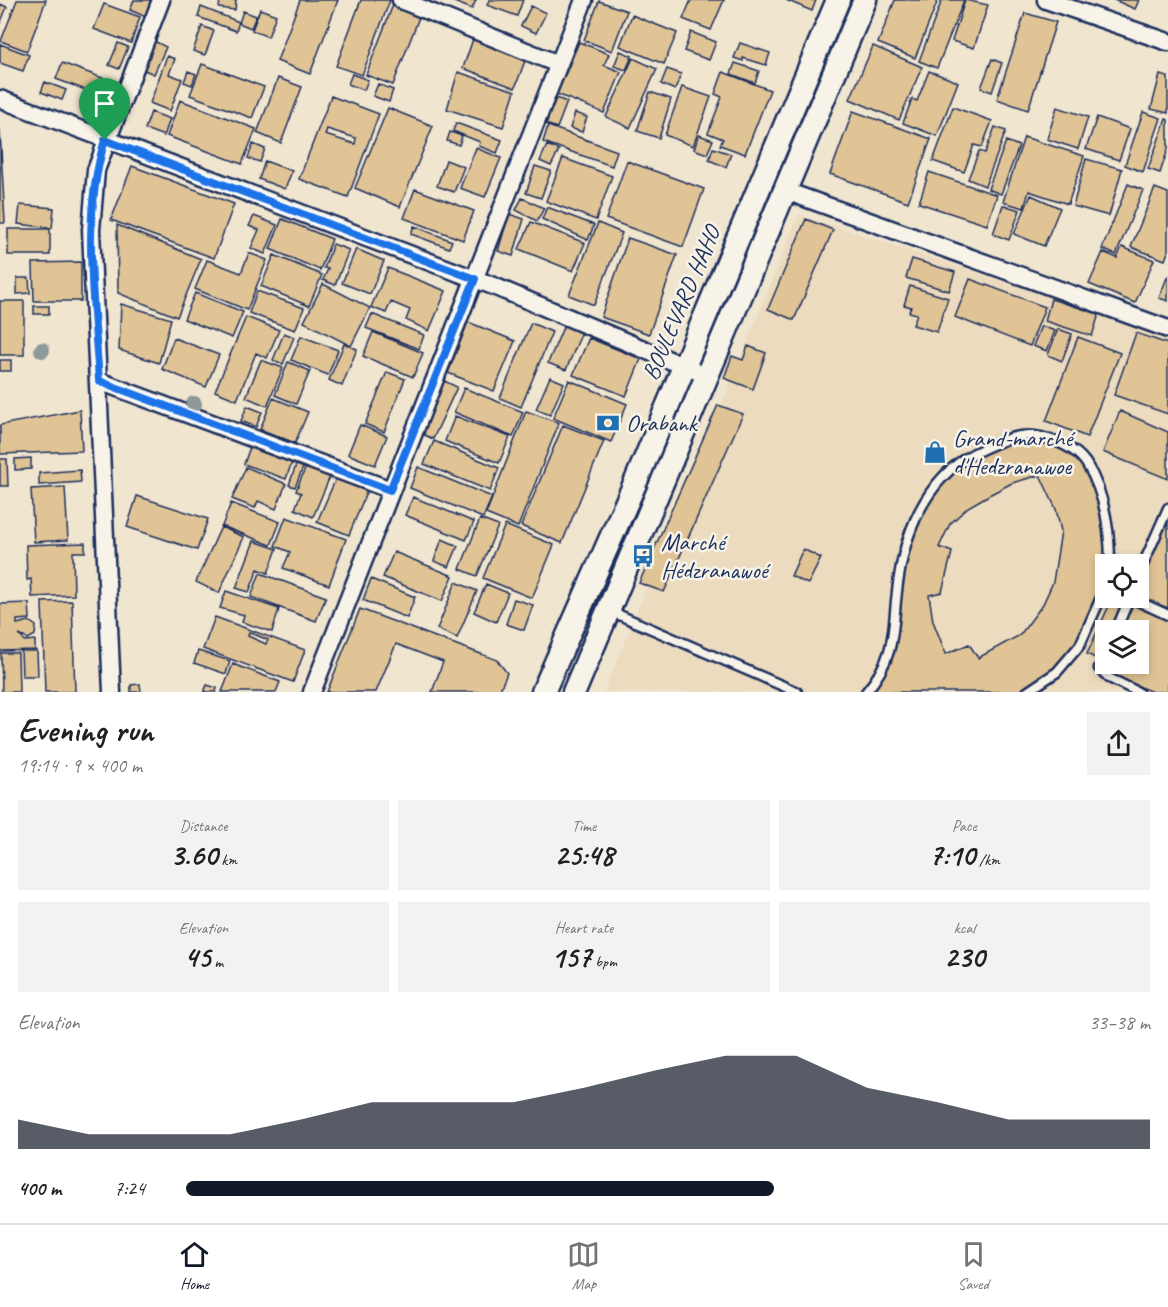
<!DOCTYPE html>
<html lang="en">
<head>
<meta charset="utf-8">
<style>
  body { margin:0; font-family:Caveat,sans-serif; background:#f2f2f2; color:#202124; height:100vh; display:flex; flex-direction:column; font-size:22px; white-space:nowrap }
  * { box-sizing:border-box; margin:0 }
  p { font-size:20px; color:#757577 }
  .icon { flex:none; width:33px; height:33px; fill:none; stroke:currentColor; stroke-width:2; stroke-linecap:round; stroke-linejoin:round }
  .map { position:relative; height:692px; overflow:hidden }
  .panel { display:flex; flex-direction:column; background:#fff; flex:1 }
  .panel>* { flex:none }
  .tools { position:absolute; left:1095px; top:554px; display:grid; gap:12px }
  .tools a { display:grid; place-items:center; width:54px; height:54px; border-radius:0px; background:#fff; box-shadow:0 3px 9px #0003; font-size:30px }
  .pin { position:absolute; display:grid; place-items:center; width:51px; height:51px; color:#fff; margin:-62px -26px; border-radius:50% 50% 50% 0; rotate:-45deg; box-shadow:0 0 6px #0007 }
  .pin .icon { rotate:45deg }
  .round { display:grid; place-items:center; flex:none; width:63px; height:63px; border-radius:0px; background:#f2f2f2 }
  .headline { display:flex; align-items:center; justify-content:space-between; height:102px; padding:0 18px }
  h1 { font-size:33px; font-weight:800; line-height:45px }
  .figures { display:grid; grid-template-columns:repeat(3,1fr); gap:9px; height:102px; padding:6px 18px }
  .figures div { display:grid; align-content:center; border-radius:0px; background:#f2f2f2; text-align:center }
  .figures b { font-size:30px; font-weight:800 }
  .figures small { font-size:16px; font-weight:400 }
  .figures p { font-size:16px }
  .chart { height:168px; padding:12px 18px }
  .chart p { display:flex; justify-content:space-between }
  .chart svg { width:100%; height:108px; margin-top:6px; fill:#111827; opacity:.7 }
  ul { padding:0 18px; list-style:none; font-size:20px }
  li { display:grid; grid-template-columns:96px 72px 1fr; align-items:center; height:45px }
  li i { height:15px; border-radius:8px; background:#111827 }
  .dock { display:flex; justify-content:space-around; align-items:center; height:84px; border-top:2px solid #e0e0e0; background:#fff; font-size:16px; color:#757577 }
  .dock a { display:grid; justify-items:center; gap:3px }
  .dock .active { color:#111827 }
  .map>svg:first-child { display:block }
  .built { fill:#ecdbbe; fill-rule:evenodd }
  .building { fill:#e1c495; stroke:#1b2f5e; stroke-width:1.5; fill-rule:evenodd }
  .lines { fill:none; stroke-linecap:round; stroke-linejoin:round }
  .service-casing { stroke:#1b2f5e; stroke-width:13 }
  .minor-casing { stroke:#1b2f5e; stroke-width:21 }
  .secondary-casing { stroke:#1b2f5e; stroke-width:27 }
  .service { stroke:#f7f3e8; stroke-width:8 }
  .minor { stroke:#f7f3e8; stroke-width:16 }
  .secondary { stroke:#f7f3e8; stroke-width:22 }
  .tree { fill:#909999 }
  .route-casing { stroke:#fff; stroke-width:12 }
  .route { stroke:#1a73e8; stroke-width:8 }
  .labels { text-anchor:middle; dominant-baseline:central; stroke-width:5; stroke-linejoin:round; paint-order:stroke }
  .street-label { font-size:24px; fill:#1b2f5e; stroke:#f7f3e8 }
  .poi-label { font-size:24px; fill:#1b2f5e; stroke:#f7f3e8; text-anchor:start }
</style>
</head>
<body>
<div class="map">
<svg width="1168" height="692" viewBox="0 0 1168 692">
  <rect width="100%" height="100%" fill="#f0e5cf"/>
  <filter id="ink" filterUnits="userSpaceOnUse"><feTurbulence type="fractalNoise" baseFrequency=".0167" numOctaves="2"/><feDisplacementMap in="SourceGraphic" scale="12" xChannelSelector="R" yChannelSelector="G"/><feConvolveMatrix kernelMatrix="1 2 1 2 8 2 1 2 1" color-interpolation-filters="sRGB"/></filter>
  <g filter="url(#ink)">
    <path class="built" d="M799 215 1068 302 1168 339V692H604ZM1106 564H1138V597H1106ZM1106 630H1138V663H1106Z"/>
    <path class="building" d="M17 0H46L27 51 1 41Z
      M134 0H153L146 17 130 10Z
      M220 0H236L235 10 219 8Z
      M300 0H338L310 74 277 61Z
      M361 0H390L362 75 336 66Z
      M449 0H476L472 9Z
      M489 0H523L517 16 487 5Z
      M691 0H724L711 30 683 19Z
      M786 0H816L812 11Z
      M895 0H938L915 58 878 43Z
      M942 0H964L937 68 919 61Z
      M965 0 988 5 974 48 952 41Z
      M1114 0H1139L1135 9Z
      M599 1 627 11 612 51 584 40Z
      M394 2 421 12 393 85 366 75Z
      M0 4 7 7 0 24Z
      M104 4 140 17 131 43 94 29Z
      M531 6 546 13 536 33 521 26Z
      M201 7 239 22 236 31 198 17Z
      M260 9 276 15 268 37 252 30Z
      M243 11 256 16 251 28 239 23Z
      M1025 13 1056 22 1028 110 997 99Z
      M632 15 677 33 664 64 620 46Z
      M202 26 214 31 205 55 193 51Z
      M691 32 716 42 709 60 684 51Z
      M473 39 526 58 515 88 463 68Z
      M154 41 166 47 154 74 142 69Z
      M579 42 609 54 604 65 621 72 604 113 557 94Z
      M118 43 128 47 119 69 109 65Z
      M740 43 770 53 766 65 743 58V61L734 58Z
      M0 44 29 55 23 71 0 63Z
      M873 46 922 67 899 120 850 99Z
      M620 51 632 56 626 70 614 66Z
      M167 56 175 59 169 74 182 79 170 111 150 103Z
      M633 58 657 69 630 128 606 117Z
      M992 59 1002 63 992 92 981 88Z
      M62 63 105 79 99 95 56 79Z
      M735 63 759 71 755 83 731 74Z
      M202 64 264 87 252 118 190 95Z
      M667 69 681 74 675 90 661 84Z
      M188 71 196 74 192 85 184 82Z
      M929 71 958 82 937 136 903 123 912 99 917 101Z
      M458 72 515 91 503 127 447 109Z
      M723 72 770 90 745 154 720 145 723 139 708 133 722 97 715 94Z
      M352 74 368 80 364 90 348 84Z
      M1160 75 1168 77V113L1151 109Z
      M278 78 302 87 281 143 257 133Z
      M45 82 66 90 62 100 41 92Z
      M378 84 393 90 389 102 373 96Z
      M682 87 711 97 693 146 665 135Z
      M650 92 671 99 659 138 637 131Z
      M331 96 379 114 348 197 299 179ZM327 129 356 138 355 144 325 135Z
      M556 98 567 102 557 128 546 124Z
      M180 100 256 129 242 164 167 136Z
      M953 107 992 121 982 147 974 145 964 172 933 161Z
      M1057 107 1088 117 1078 149 1047 139Z
      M388 108 433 126 400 207 355 188Z
      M853 111 931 139 908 202 830 174Z
      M151 112 170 119 164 136 145 129Z
      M1143 112 1161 118 1143 172 1125 165Z
      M575 113 587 117 582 132 570 128Z
      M1097 117 1130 129 1119 160 1086 149Z
      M1166 119 1168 120V149L1160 173 1148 169Z
      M456 123 502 140 497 153 479 146 480 142 453 131Z
      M548 126 617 151 612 166 543 142Z
      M995 127 1006 131 985 186 968 179 979 151 985 153Z
      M0 131 5 223H0Z
      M450 132 462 136 459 145 447 141Z
      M699 135 713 140 707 154 694 149Z
      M1024 137 1084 156 1068 204 1029 191 1024 208 1003 202Z
      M1006 141 1019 146 1001 194 988 189Z
      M253 144 265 149 260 162 248 158Z
      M547 145 559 150 551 166 540 161Z
      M476 148 501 158 485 197 460 188Z
      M713 148 731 154 726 167 709 160Z
      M563 158 612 176 596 220 546 201Z
      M1086 159 1122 169 1109 216 1073 206Z
      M446 160 464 167 454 192 437 186Z
      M265 161 292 171 285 189 259 179Z
      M627 161 704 189 683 247 606 219Z
      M132 166 234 204 214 258 111 220Z
      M535 166 551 171 541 198 526 193Z
      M929 172 997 195 987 225 919 203Z
      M1128 184 1143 190 1116 255 1102 249Z
      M1155 188 1168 193V252L1165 260 1131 247Z
      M415 189 474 211 463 240 404 218Z
      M1031 195 1060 208 1044 246 1014 234Z
      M522 198 544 208 537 221 516 210Z
      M20 205 54 208 52 228 18 224Z
      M1003 205 1020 210 1009 240 993 234Z
      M547 207 594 225 588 240 542 219Z
      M509 214 524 219 513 256 498 251Z
      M254 216 277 225 265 254 251 248 259 230 249 226Z
      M282 219 332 239 320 270 270 249Z
      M806 219 833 230 794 320 768 309Z
      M531 222 585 243 573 271 519 249Z
      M598 223 622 233 594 305 569 295Z
      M117 225 201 259 177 317 118 293Z
      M414 226 452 241 449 248 411 234Z
      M8 229H50V255H8Z
      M628 238 677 255 649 334 601 317Z
      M333 244 349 250 335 285 323 280 328 269 324 268Z
      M1122 247 1154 260 1135 303 1089 284 1103 252 1117 258Z
      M356 249 384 261 370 294 342 283Z
      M249 253 267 260 247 310 195 289 207 260 241 273Z
      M274 255 322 275 309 306 261 286Z
      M912 259 955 272 949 291 906 278Z
      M81 262V301H34L33 263Z
      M388 268 446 291 429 331 406 320 410 310 391 302 386 313 371 307Z
      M1168 275V301L1159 298Z
      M17 278H29L30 293 17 294Z
      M970 279 1045 307 1030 346 955 317Z
      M323 284 370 308 351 346 304 322Z
      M910 286 948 298 937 332 913 325 917 314 909 312 911 307 904 305Z
      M257 291 304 308 295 330 249 313Z
      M195 293 243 312 232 338 184 319Z
      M1051 299 1099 314 1092 336 1045 321Z
      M0 301H24V355H0Z
      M121 304 171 319 159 363 119 350Z
      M34 306H49V314H34Z
      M372 314 424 335 419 349 366 328Z
      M246 317 279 330 267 358 256 353 237 400 215 391Z
      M468 322 515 341 494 391 448 373Z
      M531 323 552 332 521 407 500 398Z
      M564 325 582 332 566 370 548 363Z
      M1041 326 1055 331 1047 351 1033 346Z
      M1058 329 1072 334 1062 361 1048 355Z
      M373 332 423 353 413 377 363 356Z
      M284 333 294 337 283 364 273 360Z
      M1136 333 1168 344V414L1114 395Z
      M301 336 338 350 328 375 291 360Z
      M1078 337 1120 353 1087 437 1046 421Z
      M174 338 219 355 206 387 162 369Z
      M589 338 641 359 626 396 573 375Z
      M344 344 357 349 342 386 329 380Z
      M748 346 766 353 753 389 724 378 732 356 743 360Z
      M0 360H11V371H0Z
      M261 360 283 368 267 406 246 397Z
      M288 362 310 371 296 404 275 395Z
      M387 372 405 379 384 432 365 424Z
      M550 377 564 383 550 415 536 409Z
      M440 379 457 387 433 439 416 431Z
      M569 380 627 404 611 442 553 418Z
      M464 388 523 412 513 437 454 412Z
      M273 398 308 412 295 443 260 429Z
      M718 405 743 414 664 592 639 583Z
      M247 406 262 412 256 427 241 421Z
      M80 410 82 451 0 454V425Z
      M526 411 559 423 518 527 486 514Z
      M1120 411 1168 432V479L1103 452Z
      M455 416 510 437 499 463 445 441Z
      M360 425 387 436 375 465 348 454Z
      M563 425 604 441 562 543 521 526Z
      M1029 435 1075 452 1101 498 1110 564H1106V586L1080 645 1057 672 1027 692H866L882 673 898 578 922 503 947 473 977 452ZM1040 475 1056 509 1061 531 1053 582 1043 604 1020 635 978 658 969 644 946 654 933 621 929 595 942 592 952 552 939 547 950 524 968 507 989 495 1012 483Z
      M434 441 499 468 490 491 424 464Z
      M251 444 293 459 286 479 244 464Z
      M31 458V469L15 470V459Z
      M0 459H7L8 486H0Z
      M297 462 304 465 295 487 289 485Z
      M307 464 331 474 313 517 295 509 301 493 296 491Z
      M246 467 286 484 276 509 258 501 255 508 232 499Z
      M418 467 492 497 483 518 410 488Z
      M80 470 81 482 39 485V473Z
      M337 476 368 488 349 535 317 522Z
      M65 487 68 540 34 542 31 489Z
      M137 496 208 519 197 550 127 527Z
      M413 497 474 522 466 540 405 515Z
      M231 503 280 522 271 545 222 526Z
      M1168 514V608L1138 596V584Z
      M286 517 346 539 329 585 283 568 290 552 275 546Z
      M480 519 498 526 477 576 460 569Z
      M505 525 554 545 532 598 483 578Z
      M221 527 244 537 219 593 196 582Z
      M442 539 458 546 449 567 434 561Z
      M254 541 277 549 268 573 258 569 249 592 236 588Z
      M85 543V552H73L74 595 32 597 31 579 27 580 26 545Z
      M803 549 821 558 808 584 791 576Z
      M394 552 453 576 442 601 383 577Z
      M260 573 326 597 316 621 251 597Z
      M371 579 415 597 407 618 363 600Z
      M456 582 477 591 457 638 437 629Z
      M486 584 508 593 496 622 474 612Z
      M226 591 279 609 272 632 242 622 244 615 220 608Z
      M1113 597H1126L1113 630H1106V646L1099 660 1087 654Z
      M514 599 533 605 524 630 506 624Z
      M72 601 75 692H45L42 602Z
      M29 603 30 619 17 620V624L29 621 36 626 35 635 28 639 19 635 25 641 35 640V650L0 651V604Z
      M1132 603 1168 619V692H1152L1102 670 1106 663H1138V630H1120Z
      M360 609 497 660 507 673 499 692H432L443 662 396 644 376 692H327Z
      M215 617 305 650 293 682 203 649ZM249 632 268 640 266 644 248 636Z
      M21 651H37L38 676H22Z
      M198 651 230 661 226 674 194 663Z
      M1 653H18L19 692H2Z
      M233 664 280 682 276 692H222Z
      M140 684 141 692H131V685Z
      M207 685 217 688 216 692H204Z"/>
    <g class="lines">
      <g class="service-casing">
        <path id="service" d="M1138 576 1168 508
          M1129 597 1168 615
          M610 611 797 692
          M1116 630 1130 597
          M1106 654 1099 668 1109 678 1138 692
          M866 692C900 652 891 624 899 577 907 525 931 471 983 449 1000 442 1016 433 1035 436 1053 439 1075 447 1086 463 1105 493 1110 529 1110 564
          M1027 692 1057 672 1080 645 1106 586"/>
      </g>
      <g class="minor-casing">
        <path id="minor" d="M401 0 558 64
          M1046 0 1168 42
          M0 99 496 287 693 370
          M783 190 1168 329
          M99 381 391 490
          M112 692 91 230 96 170 161 0
          M312 692 584 0"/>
      </g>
      <g class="secondary-casing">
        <path id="secondary" d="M543 692 636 481 838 0
          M574 692 865 0"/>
      </g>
      <use href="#service" class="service"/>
      <use href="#minor" class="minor"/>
      <use href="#secondary" class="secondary"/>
    </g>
    <g class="tree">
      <circle cx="42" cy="350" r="8"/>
      <circle cx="194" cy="404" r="8"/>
    </g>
  </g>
  <g class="lines" filter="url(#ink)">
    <g class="route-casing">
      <path id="route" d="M105 140 475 279 390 490 99 381C94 301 81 218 105 140Z"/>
    </g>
    <use href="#route" class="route"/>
  </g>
  <defs>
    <g id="bank-bare" transform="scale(1.8)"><path d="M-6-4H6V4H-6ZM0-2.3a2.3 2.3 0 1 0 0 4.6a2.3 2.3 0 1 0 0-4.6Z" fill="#1f6fb2" stroke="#f7f3e8" stroke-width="2.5" paint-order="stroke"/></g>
    <g id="shop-bare" transform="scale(1.8)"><path d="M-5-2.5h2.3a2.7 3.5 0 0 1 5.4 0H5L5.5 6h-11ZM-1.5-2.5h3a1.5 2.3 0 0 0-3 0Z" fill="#1f6fb2" stroke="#f7f3e8" stroke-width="2.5" paint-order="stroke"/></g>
    <g id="bus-bare" transform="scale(1.8)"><path d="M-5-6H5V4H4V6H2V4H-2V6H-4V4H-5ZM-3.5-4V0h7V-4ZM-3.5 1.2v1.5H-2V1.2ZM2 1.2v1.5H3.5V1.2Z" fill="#1f6fb2" stroke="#f7f3e8" stroke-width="2.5" paint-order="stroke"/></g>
  </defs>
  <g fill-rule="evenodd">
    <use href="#bank-bare" x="608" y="423"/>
    <use href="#shop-bare" x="935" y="452"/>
    <use href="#bus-bare" x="643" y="556"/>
  </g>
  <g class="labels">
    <g class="street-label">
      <text transform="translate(681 303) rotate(-67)">BOULEVARD HAHO</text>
    </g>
    <g class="poi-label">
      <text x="626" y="423">Orabank</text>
      <text x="953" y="438">Grand-marché<tspan x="953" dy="28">d'Hedzranawoe</tspan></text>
      <text x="661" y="542">Marché<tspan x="661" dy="28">Hédzranawoé</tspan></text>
    </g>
  </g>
</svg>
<div class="tools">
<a><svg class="icon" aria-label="locate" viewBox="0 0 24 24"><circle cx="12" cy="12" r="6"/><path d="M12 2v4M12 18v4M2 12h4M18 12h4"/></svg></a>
<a><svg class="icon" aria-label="layers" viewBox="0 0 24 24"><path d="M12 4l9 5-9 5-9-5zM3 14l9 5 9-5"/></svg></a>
</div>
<div class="pin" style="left:105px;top:140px;background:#1e9e55"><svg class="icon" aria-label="arrive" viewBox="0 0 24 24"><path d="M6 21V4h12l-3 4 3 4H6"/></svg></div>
</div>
<section class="panel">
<div class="headline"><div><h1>Evening run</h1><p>19:14 · 9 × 400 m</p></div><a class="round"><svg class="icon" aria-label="share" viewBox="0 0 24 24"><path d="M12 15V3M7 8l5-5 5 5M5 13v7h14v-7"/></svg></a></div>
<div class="figures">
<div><p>Distance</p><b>3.60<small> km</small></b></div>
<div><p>Time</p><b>25:48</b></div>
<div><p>Pace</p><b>7:10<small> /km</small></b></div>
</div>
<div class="figures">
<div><p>Elevation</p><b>45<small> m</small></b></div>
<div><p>Heart rate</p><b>157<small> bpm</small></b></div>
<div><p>kcal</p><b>230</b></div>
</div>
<div class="chart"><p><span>Elevation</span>33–38 m</p>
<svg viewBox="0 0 160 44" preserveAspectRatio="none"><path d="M0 44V32L10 38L20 38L30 38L40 32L50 25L60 25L70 25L80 19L90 12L100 6L110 6L120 19L130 25L140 32L150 32L160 32V44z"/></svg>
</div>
<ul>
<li><b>400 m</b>7:24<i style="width:61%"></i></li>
</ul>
</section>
<nav class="dock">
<a class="active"><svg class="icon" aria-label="home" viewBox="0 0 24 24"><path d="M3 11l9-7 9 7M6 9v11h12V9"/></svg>Home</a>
<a><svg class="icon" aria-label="map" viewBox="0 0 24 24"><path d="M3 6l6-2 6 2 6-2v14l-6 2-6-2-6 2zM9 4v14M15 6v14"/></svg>Map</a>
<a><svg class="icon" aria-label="saved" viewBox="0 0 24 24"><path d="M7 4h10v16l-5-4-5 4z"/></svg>Saved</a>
</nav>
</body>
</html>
